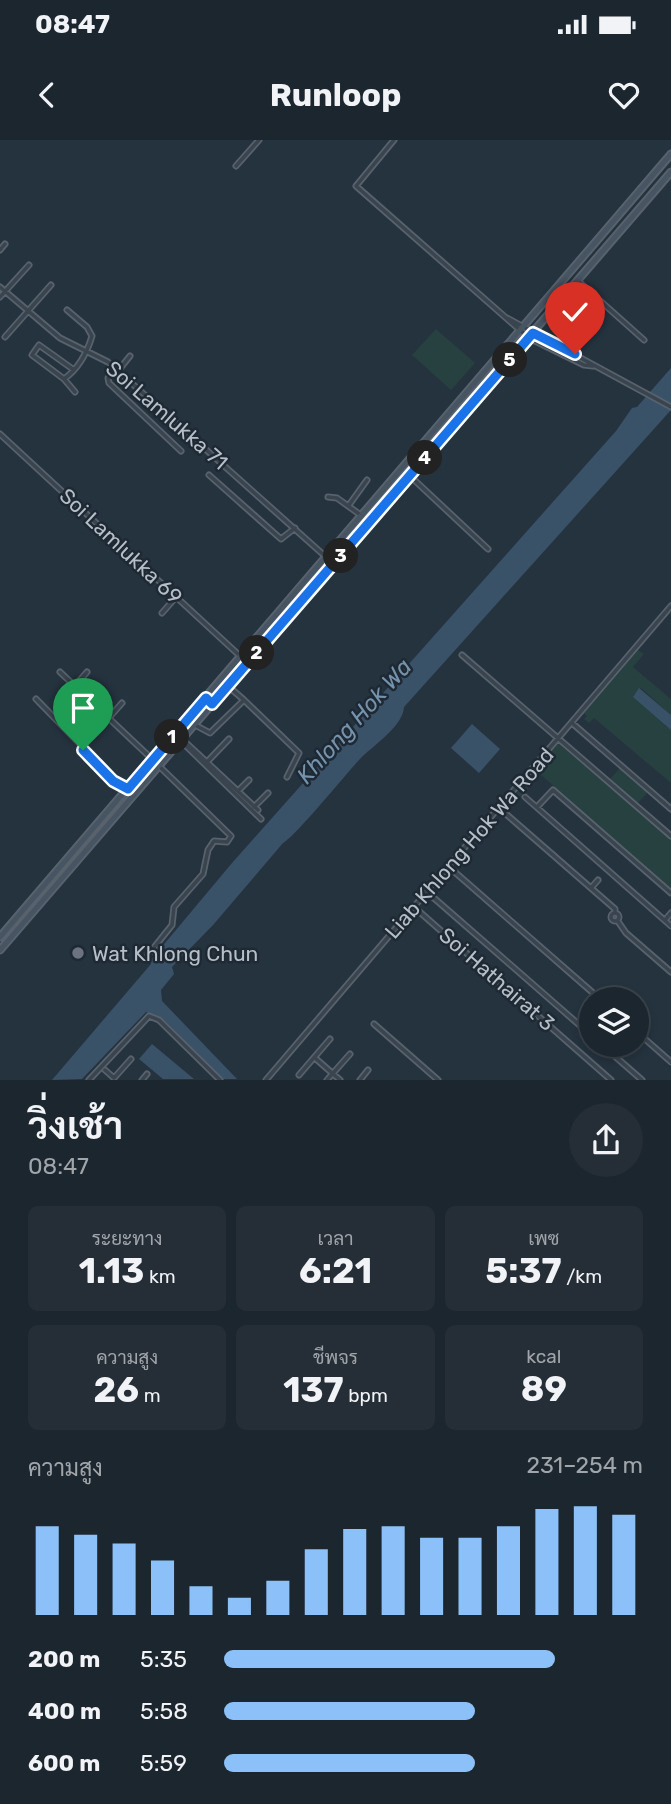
<!DOCTYPE html>
<html lang="th">
<head>
<meta charset="utf-8">
<style>
  body { margin:0; font-family:Rubik,Sarabun,sans-serif; background:#252e37; color:#f1f3f6; height:100vh; display:flex; flex-direction:column; font-size:26px; white-space:nowrap }
  * { box-sizing:border-box; margin:0 }
  p { font-size:23px; color:#a0a5aa }
  .icon { flex:none; width:38px; height:38px; fill:none; stroke:currentColor; stroke-width:2; stroke-linecap:round; stroke-linejoin:round }
  .map { position:relative; height:940px; overflow:hidden }
  .side { display:flex; flex-direction:column; background:#1c262f; flex:1 }
  .side>* { flex:none }
  .tools { position:absolute; left:579px; top:847px; display:grid; gap:14px }
  .tools a { display:grid; place-items:center; width:70px; height:70px; border-radius:50%; background:#1c262f; box-shadow:0 4px 10px #0003,0 0 0 2px #3a434b; font-size:35px }
  .pin { position:absolute; display:grid; place-items:center; width:60px; height:60px; color:#fff; margin:-72px -30px; border-radius:50% 50% 50% 0; rotate:-45deg; box-shadow:0 0 7px #0007 }
  .pin .icon { rotate:45deg }
  .km { position:absolute; width:35px; height:35px; margin:-18px; border-radius:50%; background:#222; color:#fff; font-size:19px; line-height:35px; text-align:center }
  .round { display:grid; place-items:center; flex:none; width:74px; height:74px; border-radius:37px; background:#252e37 }
  .summary { display:flex; align-items:center; justify-content:space-between; height:119px; padding:0 28px }
  h1 { font-size:38px; font-weight:700; line-height:52px }
  .stats { display:grid; grid-template-columns:repeat(3,1fr); gap:10px; height:119px; padding:7px 28px }
  .stats div { display:grid; align-content:center; border-radius:10px; background:#252e37; text-align:center }
  .stats b { font-size:35px; font-weight:700 }
  .stats small { font-size:19px; font-weight:400 }
  .stats p { font-size:19px }
  .chart { height:196px; padding:14px 28px }
  .chart p { display:flex; justify-content:space-between }
  .chart svg { width:100%; height:126px; margin-top:7px; stroke:#8bc1f8; stroke-width:6 }
  ul { padding:0 28px; list-style:none; font-size:23px }
  li { display:grid; grid-template-columns:112px 84px 1fr; align-items:center; height:52px }
  li i { height:18px; border-radius:9px; background:#8bc1f8 }
  .status { display:flex; justify-content:space-between; align-items:center; height:49px; padding:0 35px; background:#1c262f; direction:ltr }
  .status svg { height:19px; fill:currentColor }
  header { display:flex; justify-content:space-between; align-items:center; height:91px; padding:0 28px; background:#1c262f; font-size:32px; font-weight:700 }
  .map>svg:first-child { display:block }
  .green { fill:#274040 }
  .water { fill:#3a5268 }
  .lines { fill:none; stroke-linecap:round; stroke-linejoin:round }
  .street-casing { stroke:#57626d; stroke-width:7 }
  .secondary-casing { stroke:#57626d; stroke-width:9 }
  .street { stroke:#39444f; stroke-width:3.5 }
  .secondary { stroke:#475462; stroke-width:5 }
  .route-casing { stroke:#fff; stroke-width:14 }
  .route { stroke:#1a73e8; stroke-width:9 }
  .worship-dot { fill:#6b7280; stroke:#1e2934; stroke-width:2.5 }
  .labels { text-anchor:middle; dominant-baseline:central; stroke-width:5; stroke-linejoin:round; paint-order:stroke }
  .street-label { font-size:21px; fill:#b5bfca; stroke:#1e2934 }
  .poi-label { font-size:21px; fill:#b5bfca; stroke:#1e2934; text-anchor:start }
  .water-label { font-size:23px; font-style:italic; fill:#7593ad; stroke:#1e2934 }
</style>
</head>
<body>
<div class="status"><b>08:47</b><svg viewBox="0 0 49 12"><path d="M0 12V9h3v3zM5 12V6h3v6zM10 12V3h3v9zM15 12V0h3v12zM26 1h20v11H26zM47 4h2v5h-2z"/></svg></div>
<header><svg class="icon" aria-label="back" viewBox="0 0 24 24"><path d="M15 5l-7 7 7 7"/></svg>Runloop<svg class="icon" aria-label="heart" viewBox="0 0 24 24"><path d="M12 20l-8-8c-3-5 5-10 8-4 3-6 11-1 8 4z"/></svg></header>
<div class="map">
<svg width="671" height="940" viewBox="0 0 671 940">
  <rect width="100%" height="100%" fill="#25333f"/>
  <path class="green" d="M436 189 475 223 451 250 412 215Z
    M638 510 644 514 633 527 671 559V575L641 548 633 556 671 590V643L594 578 589 583 584 579 587 576 584 573Z
    M558 603 671 699V749L540 634 512 666 509 663Z
    M620 628 648 652 637 664 609 640Z"/>
  <path class="water" d="M671 228V270L404 567C403 587 372 606 359 620 346 634 294 698 283 703L213 785 172 827 174 834 161 850 162 861 237 939H222L165 881 146 872 82 939 52 940 151 824 150 821 232 723 616 291 632 268 637 267Z
    M639 548 671 575V590L633 557Z
    M472 584 500 609 479 633 451 608Z
    M152 904 194 939H163L139 919Z"/>
  <g class="lines">
    <g class="street-casing">
      <path id="street" d="M394 0 356 46 529 198 584 225 593 226
        M236 26 259 0
        M0 110 5 104
        M578 141 644 200
        M0 147 60 198 108 222 326 417
        M0 157 29 125
        M67 170 87 187 92 196C87 213 78 229 64 239L32 215 39 205 74 230
        M507 178 671 267
        M5 197 51 145
        M115 229 108 238 109 243 181 311
        M118 231 130 216
        M64 239 75 252
        M0 294 240 516
        M209 335 281 399 295 388
        M410 336 488 409
        M328 357 337 358 362 376
        M349 365 367 340
        M162 473 176 457
        M462 515 671 696
        M60 532 153 620
        M75 546 87 532
        M228 546 244 560
        M36 559 82 606C88 626 113 638 128 649
        M68 568 82 553
        M572 583 671 669
        M76 584 87 595 82 606
        M195 585 210 593 244 560 299 613 287 637
        M99 589 122 563
        M182 599 258 670
        M181 601 261 679
        M207 622 229 599
        M238 651 249 640
        M525 657 671 786
        M254 667 268 653
        M537 667 553 650 671 753
        M506 674 615 769V773
        M449 727 600 859
        M591 748 598 740
        M427 752 592 896
        M414 767 611 940
        M611 777a4 4 0 1 1 8 0a4 4 0 1 1-8 0Z
        M617 780 626 793 671 832
        M665 780 671 773
        M148 815 172 785 174 767 203 734 208 710 214 701 227 702 231 696 159 626
        M374 884 438 940
        M637 892 671 922
        M602 905 642 940
        M315 918 340 940
        M105 930 114 938
        M299 935 330 899
        M114 938 131 919
        M89 940 149 876 159 880 220 940
        M142 940 147 934
        M266 940 671 466
        M327 940 350 914
        M360 940 368 930"/>
    </g>
    <g class="secondary-casing">
      <path id="secondary" d="M0 797 671 14
        M0 810 671 32"/>
    </g>
    <use href="#street" class="street"/>
    <use href="#secondary" class="secondary"/>
  </g>
  <g class="lines">
    <g class="route-casing">
      <path id="route" d="M83 610 113 641 128 649 206 558 212 564 533 193 575 214"/>
    </g>
    <use href="#route" class="route"/>
  </g>
  <circle class="worship-dot" cx="78" cy="813" r="7"/>
  <g class="labels">
    <g class="street-label">
      <text transform="translate(167 275) rotate(41)">Soi Lamlukka 71</text>
      <text transform="translate(121 406) rotate(43)">Soi Lamlukka 69</text>
      <text transform="translate(469 703) rotate(-49)">Liab Khlong Hok Wa Road</text>
      <text transform="translate(497 839) rotate(41)">Soi Hathairat 3</text>
    </g>
    <g class="poi-label">
      <text x="92" y="813">Wat Khlong Chun</text>
    </g>
    <g class="water-label">
      <text transform="translate(354 581) rotate(-48)">Khlong Hok Wa</text>
    </g>
  </g>
</svg>
<div class="tools">
<a><svg class="icon" aria-label="layers" viewBox="0 0 24 24"><path d="M12 4l9 5-9 5-9-5zM3 14l9 5 9-5"/></svg></a>
</div>
<div class="pin" style="left:83px;top:610px;background:#1e9e55"><svg class="icon" aria-label="arrive" viewBox="0 0 24 24"><path d="M6 21V4h12l-3 4 3 4H6"/></svg></div>
<div class="pin" style="left:575px;top:214px;background:#d93025"><svg class="icon" aria-label="check" viewBox="0 0 24 24"><path d="M5 12l5 5 9-10"/></svg></div>
<b class="km" style="left:172px;top:597px">1</b>
<b class="km" style="left:257px;top:513px">2</b>
<b class="km" style="left:341px;top:416px">3</b>
<b class="km" style="left:425px;top:318px">4</b>
<b class="km" style="left:510px;top:220px">5</b>
</div>
<section class="side">
<div class="summary"><div><h1>วิ่งเช้า</h1><p>08:47</p></div><a class="round"><svg class="icon" aria-label="share" viewBox="0 0 24 24"><path d="M12 15V3M7 8l5-5 5 5M5 13v7h14v-7"/></svg></a></div>
<div class="stats">
<div><p>ระยะทาง</p><b>1.13<small> km</small></b></div>
<div><p>เวลา</p><b>6:21</b></div>
<div><p>เพซ</p><b>5:37<small> /km</small></b></div>
</div>
<div class="stats">
<div><p>ความสูง</p><b>26<small> m</small></b></div>
<div><p>ชีพจร</p><b>137<small> bpm</small></b></div>
<div><p>kcal</p><b>89</b></div>
</div>
<div class="chart"><p><span>ความสูง</span>231–254 m</p>
<svg viewBox="0 0 160 44" preserveAspectRatio="none"><path d="M5 44V13M15 44V16M25 44V19M35 44V25M45 44V34M55 44V38M65 44V32M75 44V21M85 44V14M95 44V13M105 44V17M115 44V17M125 44V13M135 44V7M145 44V6M155 44V9"/></svg>
</div>
<ul>
<li><b>200 m</b>5:35<i style="width:79%"></i></li>
<li><b>400 m</b>5:58<i style="width:60%"></i></li>
<li><b>600 m</b>5:59<i style="width:60%"></i></li>
</ul>
</section>
</body>
</html>
